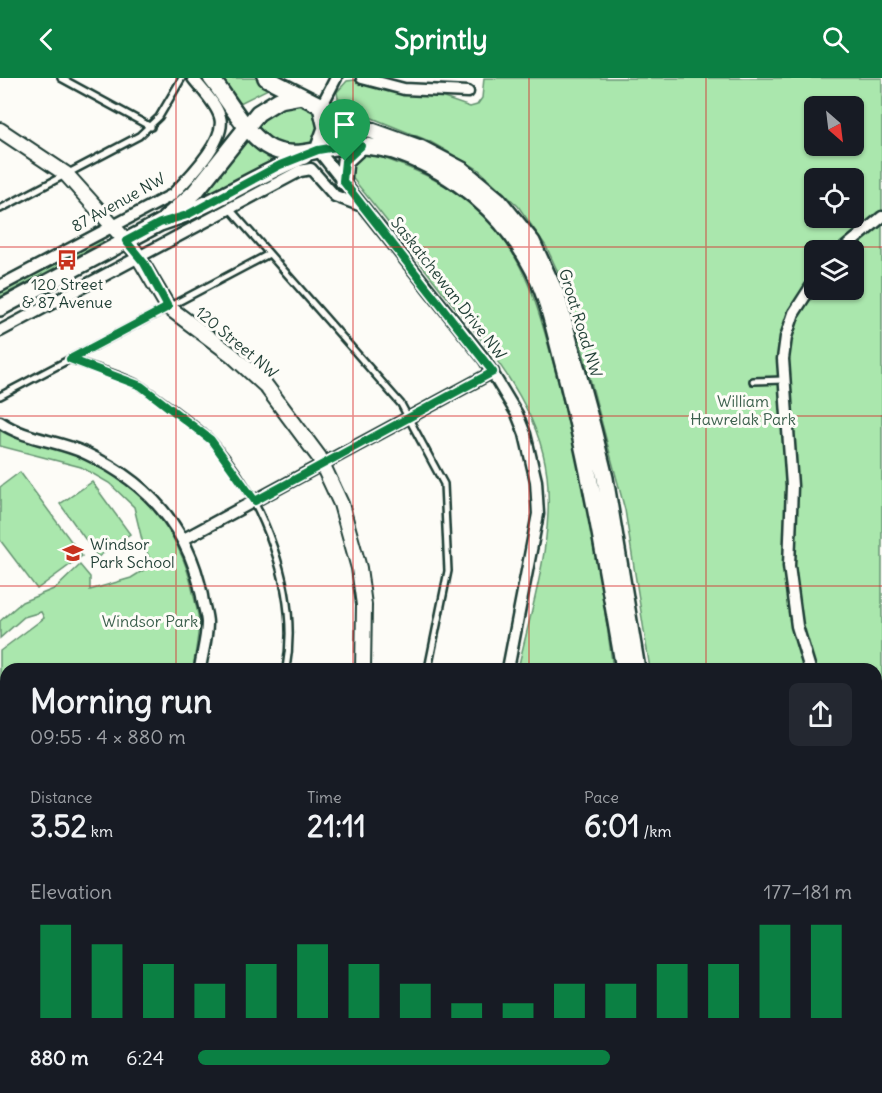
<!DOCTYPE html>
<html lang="en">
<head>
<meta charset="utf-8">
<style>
  body { margin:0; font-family:Delius,sans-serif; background:#242831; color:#f1f3f6; height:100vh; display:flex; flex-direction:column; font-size:22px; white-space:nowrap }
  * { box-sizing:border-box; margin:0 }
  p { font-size:20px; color:#9ea1a6 }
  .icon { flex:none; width:33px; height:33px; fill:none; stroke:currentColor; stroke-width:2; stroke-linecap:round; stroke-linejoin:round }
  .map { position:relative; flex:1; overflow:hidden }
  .panel { position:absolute; left:0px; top:585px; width:882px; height:430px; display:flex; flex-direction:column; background:#171b24; border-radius:18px 18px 0 0; box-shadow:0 2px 4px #0004 }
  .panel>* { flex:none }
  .needle { width:39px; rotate:152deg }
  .buttons { position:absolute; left:804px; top:18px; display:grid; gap:12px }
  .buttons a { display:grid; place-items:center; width:60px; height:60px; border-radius:9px; background:#171b24; box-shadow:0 2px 4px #0004; font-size:30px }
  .pin { position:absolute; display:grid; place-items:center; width:51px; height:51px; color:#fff; margin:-62px -26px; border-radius:50% 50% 50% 0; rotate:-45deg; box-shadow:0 0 6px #0007 }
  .pin .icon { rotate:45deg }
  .round { display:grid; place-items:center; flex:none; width:63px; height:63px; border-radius:9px; background:#242831 }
  .overview { display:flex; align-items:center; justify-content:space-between; height:102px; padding:0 30px }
  h1 { font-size:33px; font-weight:700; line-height:45px }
  .figures { display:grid; grid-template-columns:repeat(3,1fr); gap:9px; height:102px; padding:6px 30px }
  .figures div { display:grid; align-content:center }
  .figures b { font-size:30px; font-weight:700 }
  .figures small { font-size:16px; font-weight:400 }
  .figures p { font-size:16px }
  .chart { height:168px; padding:12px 30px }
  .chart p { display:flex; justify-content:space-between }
  .chart svg { width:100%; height:108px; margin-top:6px; stroke:#0b8043; stroke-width:6 }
  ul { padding:0 30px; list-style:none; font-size:20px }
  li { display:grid; grid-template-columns:96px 72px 1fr; align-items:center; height:45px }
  li i { height:15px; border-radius:8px; background:#0b8043 }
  header { display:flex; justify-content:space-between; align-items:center; height:78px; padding:0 30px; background:#0b8043; color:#fff; font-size:27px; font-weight:700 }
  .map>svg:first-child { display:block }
  .green { fill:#aae7ad; stroke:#649270; stroke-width:1.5; fill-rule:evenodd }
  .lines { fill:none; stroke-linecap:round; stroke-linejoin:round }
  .service-casing { stroke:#1f3d34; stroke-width:10 }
  .minor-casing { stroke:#1f3d34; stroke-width:15 }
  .tertiary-casing { stroke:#1f3d34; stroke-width:18 }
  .secondary-casing { stroke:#1f3d34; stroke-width:20 }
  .service { stroke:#fdfcf7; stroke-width:5 }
  .minor { stroke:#fdfcf7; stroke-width:10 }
  .tertiary { stroke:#fdfcf7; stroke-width:14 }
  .secondary { stroke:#fdfcf7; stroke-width:15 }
  .route-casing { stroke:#fff; stroke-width:12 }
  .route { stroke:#0b8043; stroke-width:8 }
  .grid { fill:none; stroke:#d62828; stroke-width:1.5; stroke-opacity:0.55 }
  .labels { text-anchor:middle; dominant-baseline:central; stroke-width:6; stroke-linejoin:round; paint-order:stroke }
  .street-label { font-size:16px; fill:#1f3d34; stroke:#fdfcf7 }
  .poi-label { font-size:16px; fill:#1f3d34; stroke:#fdfcf7 }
  .park-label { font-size:16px; fill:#3b5f4c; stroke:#fdfcf7 }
</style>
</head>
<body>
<header><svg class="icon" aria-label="back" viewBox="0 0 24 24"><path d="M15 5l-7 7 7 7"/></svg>Sprintly<svg class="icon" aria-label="search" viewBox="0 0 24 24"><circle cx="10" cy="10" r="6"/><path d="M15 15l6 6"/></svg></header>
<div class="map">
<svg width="882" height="1015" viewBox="0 0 882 1015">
  <rect width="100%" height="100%" fill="#fdfcf7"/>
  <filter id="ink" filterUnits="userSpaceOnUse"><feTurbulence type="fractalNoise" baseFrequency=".0167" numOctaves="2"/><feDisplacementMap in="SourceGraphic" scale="12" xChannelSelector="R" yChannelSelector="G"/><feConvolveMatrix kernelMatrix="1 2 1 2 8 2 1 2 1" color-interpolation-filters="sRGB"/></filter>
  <g filter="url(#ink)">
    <path class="green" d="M218 0H256L272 9 238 26Z
      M484 0H882V1015H748V1010H876V591H650L625 432 567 214 546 168 518 128 478 91 429 63 350 31 338 20 337 14 347 3 355 2 384 12 438 18 470 29 477 27 482 20ZM814 28H854V68H814ZM814 100H854V140H814ZM814 172H854V212H814Z
      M297 25 314 32 321 46C319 53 318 63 311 67 295 74 260 66 258 46L271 31Z
      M247 63 273 84 194 125 242 64Z
      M366 74C410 89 450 104 484 138 532 186 544 252 561 315 584 406 601 498 613 591H518C532 528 554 462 547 397 539 326 485 266 442 213 413 176 384 139 354 102L349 92 350 85Z
      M101 161 103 164 0 219V214Z
      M0 351C24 367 51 368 77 378 137 401 180 451 193 514 195 524 199 536 199 546 198 561 195 576 193 591H6V640L0 639V573L44 540 41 534 24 539 0 560V543L22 524 56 510 80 487 90 499V512L131 500 152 487 142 462 134 429 109 405 81 389 0 368Z
      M20 394 82 478 37 511 0 462V409Z
      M92 404 130 456 98 479 60 426Z
      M461 1010H679V1015H463Z"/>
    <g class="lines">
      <g class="service-casing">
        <path id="service" d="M61 0 151 49
          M0 131 139 58 159 39 182 0
          M230 131 401 326 444 406 448 493 428 591
          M70 281C93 290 122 296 143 309 161 322 197 347 212 363 263 419 300 514 286 591
          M753 303 783 302
          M0 318 269 176
          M0 733 6 734
          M876 856 882 854
          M0 916 6 927
          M50 1010 53 1015
          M255 1010 258 1015
          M351 1015 356 1012"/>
      </g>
      <g class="minor-casing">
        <path id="minor" d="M362 0 404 11 468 14
          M321 29 336 0
          M318 72 484 281 517 336 525 356 536 403 538 436 508 591
          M842 172 882 139
          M0 208 172 117C188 101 227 62 220 39 216 25 202 12 193 0
          M0 253 300 93 311 91 335 118 362 128
          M0 344C26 362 57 362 85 375 148 404 189 450 202 518 203 527 207 537 207 545 207 560 202 576 200 591
          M184 461 493 294
          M810 591 797 548 789 488 792 408 783 281 786 259 794 235 814 204
          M0 648H6
          M876 705 882 713
          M0 817 6 818
          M876 988 882 985
          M876 1001 882 998
          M150 1010 153 1015
          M451 1010 453 1015
          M757 1010 762 1015
          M823 1015 838 1010
          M852 1015 861 1010"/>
      </g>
      <g class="tertiary-casing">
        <path id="tertiary" d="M0 52 66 96 135 173 168 229 232 277 266 308 319 379 341 426 359 490 364 527 363 591
          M186 1015 196 1010"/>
      </g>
      <g class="secondary-casing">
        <path id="secondary" d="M211 0C228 21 243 51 265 67 290 84 318 70 344 68 364 67 384 69 402 76 455 95 501 134 528 182 548 215 555 257 565 293 590 392 607 491 624 591
          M266 0 367 51 420 70 462 92 498 122 532 164 557 218 593 351 605 400 637 591
          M318 72 326 50 321 29
          M343 103 345 83 361 68
          M165 141 195 114 258 35 279 22 301 18
          M0 230 160 145C211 129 255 97 304 78
          M690 1010 691 1015
          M705 1010V1015
          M742 1010 744 1015"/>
      </g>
      <use href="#service" class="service"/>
      <use href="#minor" class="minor"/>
      <use href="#tertiary" class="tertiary"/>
      <use href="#secondary" class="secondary"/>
    </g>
  </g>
  <g class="lines" filter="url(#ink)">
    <g class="route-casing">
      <path id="route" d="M342 68H361L345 83 343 103 493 294 255 423 211 362 141 308 70 281 168 229 144 185 126 163 160 145 187 137 280 87 318 72Z"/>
    </g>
    <use href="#route" class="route"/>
  </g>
  <path class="grid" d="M176 0V591M353 0V591M529 0V591M706 0V591M0 169H882M0 338H882M0 508H882M0 677H6M876 677H882M0 846H6M876 846H882M176 1010V1015M353 1010V1015M529 1010V1015M706 1010V1015"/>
  <defs>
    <g id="bus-bare" transform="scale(1.62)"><path d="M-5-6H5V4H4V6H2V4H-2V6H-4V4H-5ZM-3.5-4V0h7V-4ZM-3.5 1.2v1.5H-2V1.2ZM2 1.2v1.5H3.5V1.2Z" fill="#c8321e" stroke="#fdfcf7" stroke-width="2.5" paint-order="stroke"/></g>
    <g id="school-bare" transform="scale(1.62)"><path d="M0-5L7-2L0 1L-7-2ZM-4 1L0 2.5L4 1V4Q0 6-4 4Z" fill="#c8321e" stroke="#fdfcf7" stroke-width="2.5" paint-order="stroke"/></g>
  </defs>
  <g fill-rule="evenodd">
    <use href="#bus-bare" x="67" y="182"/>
    <use href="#school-bare" x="73" y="475"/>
  </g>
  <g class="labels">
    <g class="street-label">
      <text transform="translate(118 124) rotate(-29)">87 Avenue NW</text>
      <text transform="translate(449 210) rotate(52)">Saskatchewan Drive NW</text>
      <text transform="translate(581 245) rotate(73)">Groat Road NW</text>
      <text transform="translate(237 264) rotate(40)">120 Street NW</text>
    </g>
    <g class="poi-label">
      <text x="67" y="206">120 Street<tspan x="67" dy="18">&amp; 87 Avenue</tspan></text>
      <text x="90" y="466" text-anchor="start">Windsor<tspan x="90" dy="18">Park School</tspan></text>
    </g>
    <g class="park-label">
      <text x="743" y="323">William<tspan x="743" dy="18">Hawrelak Park</tspan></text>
      <text x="150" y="543">Windsor Park</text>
    </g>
  </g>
</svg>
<div class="buttons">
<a><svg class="needle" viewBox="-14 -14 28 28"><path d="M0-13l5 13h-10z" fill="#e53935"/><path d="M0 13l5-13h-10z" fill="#9ea1a6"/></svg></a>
<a><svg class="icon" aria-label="locate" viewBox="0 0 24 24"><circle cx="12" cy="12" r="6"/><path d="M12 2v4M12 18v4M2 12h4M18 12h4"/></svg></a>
<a><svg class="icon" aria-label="layers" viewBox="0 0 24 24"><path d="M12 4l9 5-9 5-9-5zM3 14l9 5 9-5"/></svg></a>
</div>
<div class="pin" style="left:345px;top:83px;background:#1e9e55"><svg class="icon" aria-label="arrive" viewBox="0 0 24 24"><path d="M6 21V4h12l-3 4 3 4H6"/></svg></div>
<section class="panel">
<div class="overview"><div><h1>Morning run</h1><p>09:55 · 4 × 880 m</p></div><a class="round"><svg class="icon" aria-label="share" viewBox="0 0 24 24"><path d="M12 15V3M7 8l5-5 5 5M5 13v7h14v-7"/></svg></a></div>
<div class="figures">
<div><p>Distance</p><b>3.52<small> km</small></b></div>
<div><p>Time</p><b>21:11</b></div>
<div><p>Pace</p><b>6:01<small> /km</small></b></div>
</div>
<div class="chart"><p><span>Elevation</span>177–181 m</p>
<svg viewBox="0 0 160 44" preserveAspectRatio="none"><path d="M5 44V6M15 44V14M25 44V22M35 44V30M45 44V22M55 44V14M65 44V22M75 44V30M85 44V38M95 44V38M105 44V30M115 44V30M125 44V22M135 44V22M145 44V6M155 44V6"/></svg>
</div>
<ul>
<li><b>880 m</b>6:24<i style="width:63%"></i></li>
</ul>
</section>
</div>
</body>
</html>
